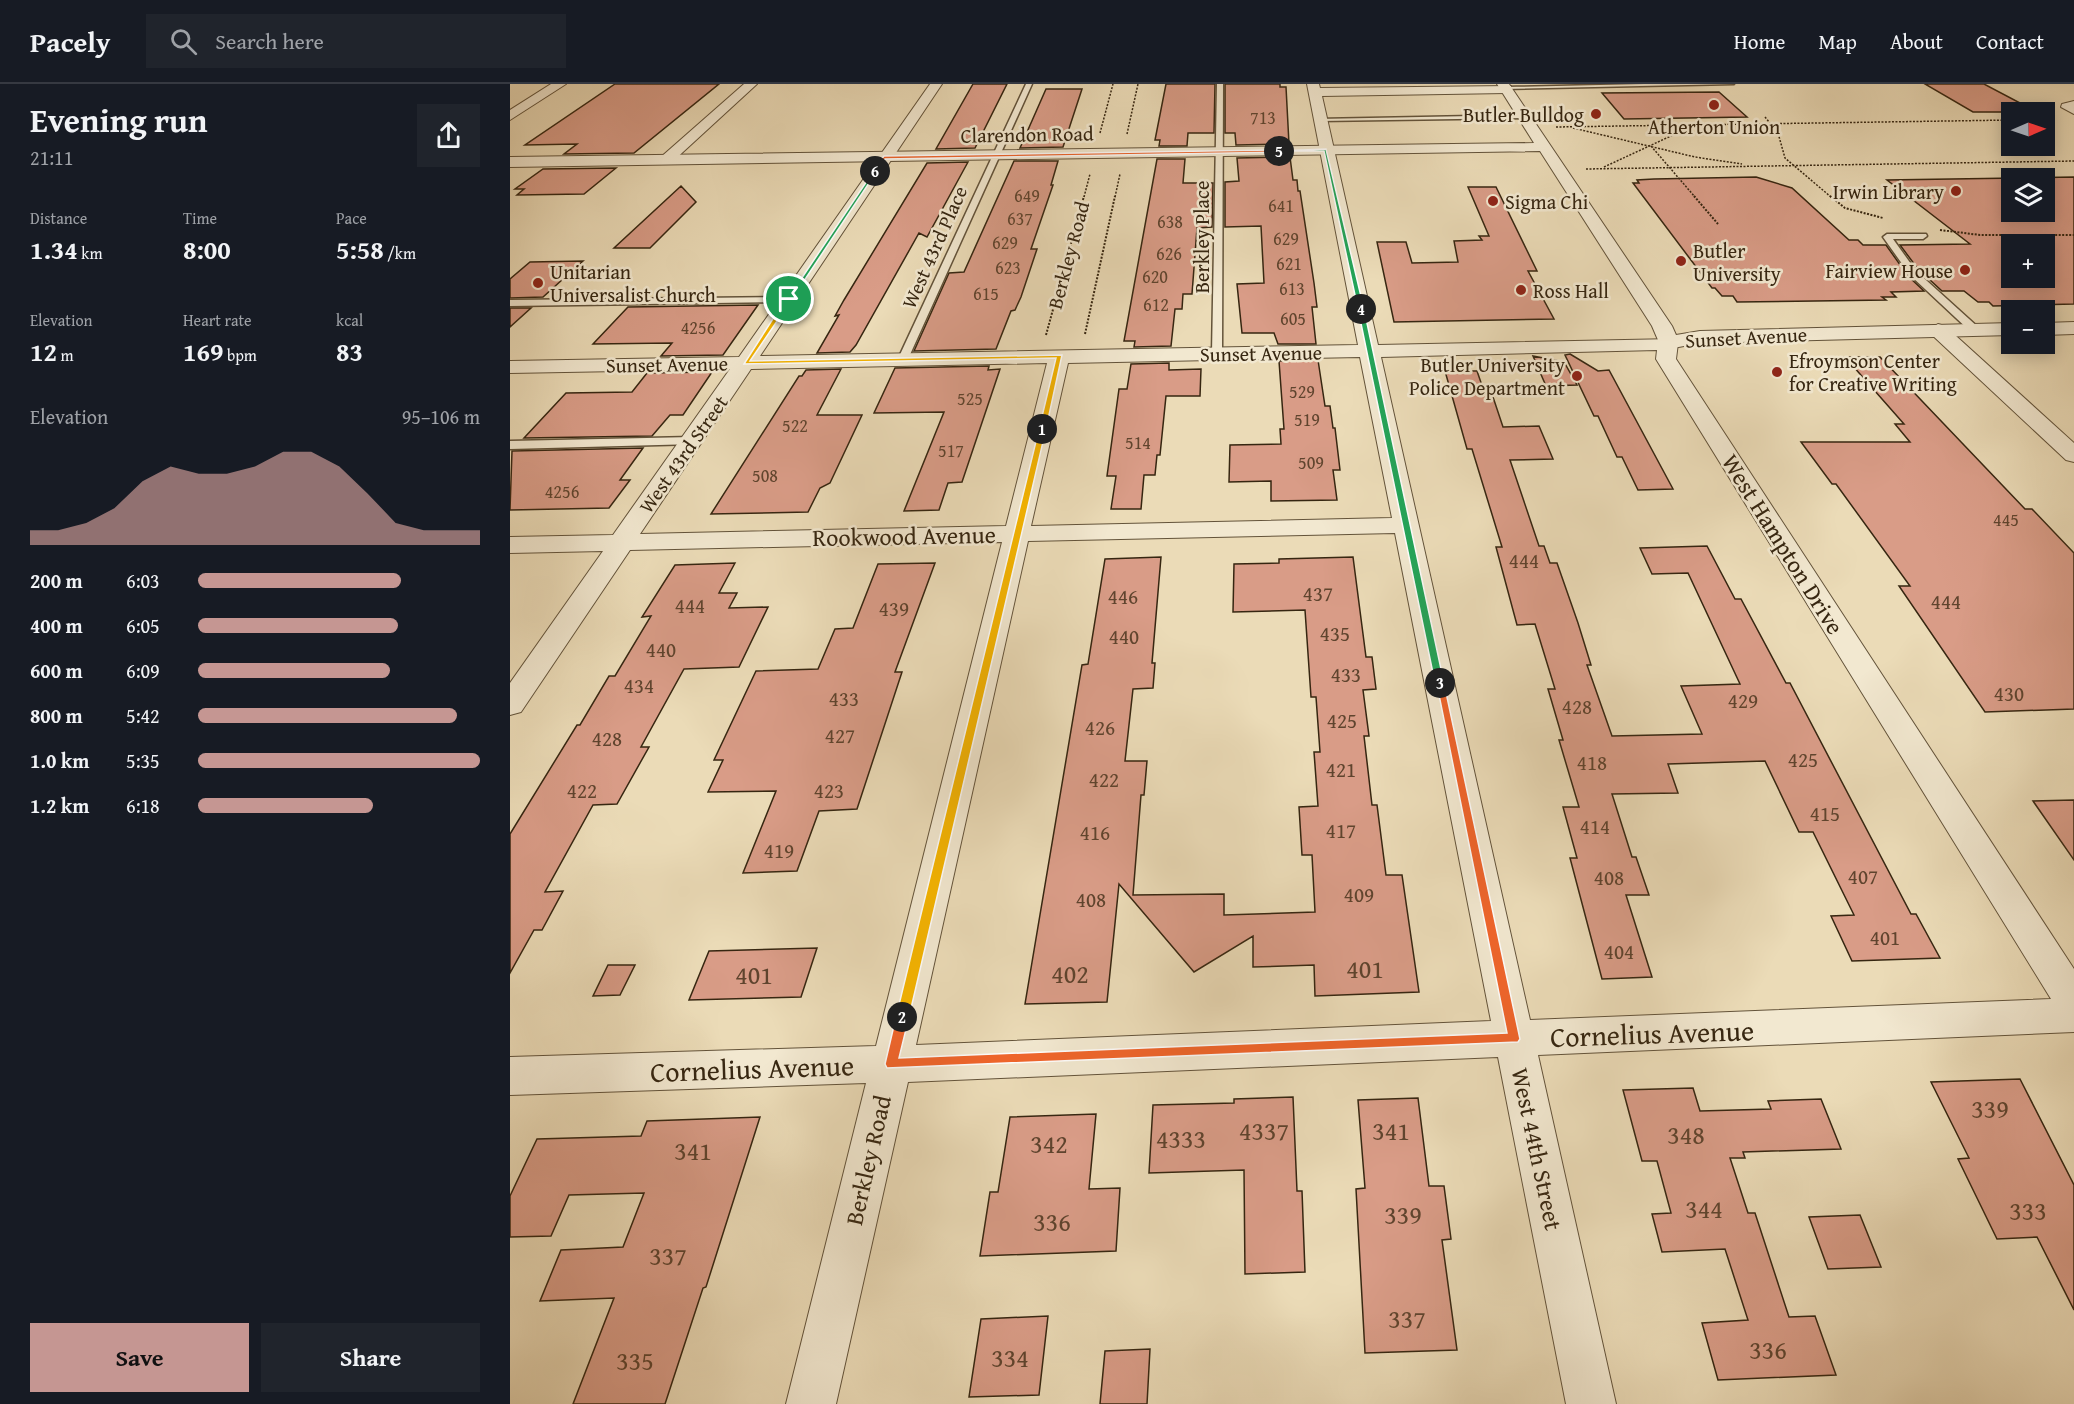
<!DOCTYPE html>
<html lang="en">
<head>
<meta charset="utf-8">
<style>
  body { margin:0; font-family:"Gentium Book Plus",serif; background:#20242c; color:#f1f3f6; height:100vh; display:flex; flex-direction:column; font-size:22px; white-space:nowrap }
  * { box-sizing:border-box; margin:0 }
  p { font-size:20px; color:#9ea1a6 }
  .icon { flex:none; width:33px; height:33px; fill:none; stroke:currentColor; stroke-width:2; stroke-linecap:round; stroke-linejoin:round }
  .map { position:relative; flex:1; overflow:hidden }
  .sheet { display:flex; flex-direction:column; background:#171b24; width:510px }
  .sheet>* { flex:none }
  .needle { width:39px; rotate:88deg }
  .controls { position:absolute; left:1491px; top:18px; display:grid; gap:12px }
  .controls a { display:grid; place-items:center; width:54px; height:54px; border-radius:0px; background:#171b24; box-shadow:0 3px 15px #0003; font-size:30px }
  .pin { position:absolute; display:grid; place-items:center; width:51px; height:51px; color:#fff; margin:-26px; border:3px solid #fff; border-radius:50%; box-shadow:0 2px 6px #0007 }
  .km { position:absolute; width:30px; height:30px; margin:-15px; border-radius:50%; background:#222; color:#fff; font-size:16px; line-height:30px; text-align:center }
  .round { display:grid; place-items:center; flex:none; width:63px; height:63px; border-radius:0px; background:#20242c }
  .headline { display:flex; align-items:center; justify-content:space-between; height:102px; padding:0 30px }
  h1 { font-size:33px; font-weight:800; line-height:45px }
  .figures { display:grid; grid-template-columns:repeat(3,1fr); gap:9px; height:102px; padding:6px 30px }
  .figures div { display:grid; align-content:center }
  .figures b { font-size:26px; font-weight:800 }
  .figures small { font-size:16px; font-weight:400 }
  .figures p { font-size:16px }
  .chart { height:168px; padding:12px 30px }
  .chart p { display:flex; justify-content:space-between }
  .chart svg { width:100%; height:108px; margin-top:6px; fill:#c59692; opacity:.7 }
  .primary-button { display:flex; gap:12px; margin-top:auto; padding:12px 30px }
  .primary-button a { flex:1; height:69px; border-radius:0px; background:#c59692; color:#111; font-size:24px; font-weight:800; line-height:69px; text-align:center }
  .primary-button a+a { background:#20242c; color:#f1f3f6 }
  ul { padding:0 30px; list-style:none; font-size:20px }
  li { display:grid; grid-template-columns:96px 72px 1fr; align-items:center; height:45px }
  li i { height:15px; border-radius:8px; background:#c59692 }
  header { display:flex; align-items:center; gap:36px; box-sizing:border-box; height:84px; padding:0 30px; background:#171b24; border-bottom:2px solid #363941 }
  header strong { font-size:28px }
  nav { display:flex; gap:33px; margin-inline-start:auto; font-size:21px }
  .search { width:420px; height:54px; background:#20242c; display:flex; align-items:center; gap:15px; box-sizing:border-box; padding:0 21px; border-radius:0px; color:#9ea1a6; font-size:22px }
  main { display:flex; flex:1; min-height:0 }
  .map>svg:first-child { display:block }
  .building { fill:#d99c87; stroke:#362611; stroke-width:1.5; fill-rule:evenodd }
  .lines { fill:none; stroke-linecap:round; stroke-linejoin:round }
  .service-casing { stroke:#63533a; stroke-width:3 }
  .minor-casing { stroke:#63533a; stroke-width:2 }
  .tertiary-casing { stroke:#63533a; stroke-width:2 }
  .path-far1 { stroke:#362611; stroke-width:1.5; stroke-dasharray:2 1.5; stroke-linecap:butt }
  .path { stroke:#362611; stroke-width:2; stroke-dasharray:2 1.5; stroke-linecap:butt }
  .service { fill:#f2e8d0; fill-rule:evenodd }
  .minor { fill:#f2e8d0; fill-rule:evenodd }
  .tertiary { fill:#f2e8d0; fill-rule:evenodd }
  .split-1 { fill:#f5b400; stroke:#fff; stroke-width:1.5 }
  .split-2 { fill:#f5b400; stroke:#fff; stroke-width:1.5 }
  .split-3 { fill:#f0652b; stroke:#fff; stroke-width:1.5 }
  .split-4 { fill:#22a559; stroke:#fff; stroke-width:1.5 }
  .split-5 { fill:#22a559; stroke:#fff; stroke-width:1.5 }
  .split-6 { fill:#f0652b; stroke:#fff; stroke-width:1.5 }
  .split-7 { fill:#22a559; stroke:#fff; stroke-width:1.5 }
  .poi-dot { fill:#8f2418; stroke:#f2e8d0; stroke-width:2 }
  .labels { text-anchor:middle; dominant-baseline:central; stroke-width:5; stroke-linejoin:round; paint-order:stroke }
  .far-number-label { font-size:18px; fill:#5f442e }
  .far-poi-label { font-size:20px; fill:#362611; stroke:#f2e8d0; text-anchor:start }
  .far-street-label { font-size:20px; fill:#362611; stroke:#f2e8d0 }
  .number-label { font-size:21px; fill:#5f442e }
  .street-label { font-size:24px; fill:#362611; stroke:#f2e8d0 }
  .near-number-label { font-size:26px; fill:#5f442e }
  .near-street-label { font-size:28px; fill:#362611; stroke:#f2e8d0 }
</style>
</head>
<body>
<header>
<strong>Pacely</strong>
<div class="search"><svg class="icon" aria-label="search" viewBox="0 0 24 24"><circle cx="10" cy="10" r="6"/><path d="M15 15l6 6"/></svg>Search here</div>
<nav><a>Home</a><a>Map</a><a>About</a><a>Contact</a></nav>
</header>
<main>
<section class="sheet">
<div class="headline"><div><h1>Evening run</h1><p>21:11</p></div><a class="round"><svg class="icon" aria-label="share" viewBox="0 0 24 24"><path d="M12 15V3M7 8l5-5 5 5M5 13v7h14v-7"/></svg></a></div>
<div class="figures">
<div><p>Distance</p><b>1.34<small> km</small></b></div>
<div><p>Time</p><b>8:00</b></div>
<div><p>Pace</p><b>5:58<small> /km</small></b></div>
</div>
<div class="figures">
<div><p>Elevation</p><b>12<small> m</small></b></div>
<div><p>Heart rate</p><b>169<small> bpm</small></b></div>
<div><p>kcal</p><b>83</b></div>
</div>
<div class="chart"><p><span>Elevation</span>95–106 m</p>
<svg viewBox="0 0 160 44" preserveAspectRatio="none"><path d="M0 44V38L10 38L20 35L30 29L40 18L50 12L60 15L70 15L80 12L90 6L100 6L110 12L120 23L130 35L140 38L150 38L160 38V44z"/></svg>
</div>
<ul>
<li><b>200 m</b>6:03<i style="width:72%"></i></li>
<li><b>400 m</b>6:05<i style="width:71%"></i></li>
<li><b>600 m</b>6:09<i style="width:68%"></i></li>
<li><b>800 m</b>5:42<i style="width:92%"></i></li>
<li><b>1.0 km</b>5:35<i style="width:100%"></i></li>
<li><b>1.2 km</b>6:18<i style="width:62%"></i></li>
</ul>
<div class="primary-button"><a>Save</a><a>Share</a></div>
</section>
<div class="map">
<svg width="1564" height="1320" viewBox="0 0 1564 1320">
  <rect width="100%" height="100%" fill="#ebdbb7"/>
  <filter id="stains"><feTurbulence type="fractalNoise" baseFrequency=".00333" numOctaves="4"/><feColorMatrix values="0 0 0 0 .2 0 0 0 0 .09 0 0 0 0 .02 0 0 0 .5 -.17"/></filter>
  <radialGradient id="worn" r=".72"><stop offset=".6" stop-color="#630" stop-opacity="0"/><stop offset="1" stop-color="#630" stop-opacity=".3"/></radialGradient>
  <path class="building" d="M105 0H209L124 69 54 70 67 60 15 61Z
    M463 0H497L465 64 426 65Z
    M656 0H705L704 49H678L677 62H649L650 56H645Z
    M715 0H770V3H776L779 60 726 61 725 49H715Z
    M1415 0H1474L1527 28H1463Z
    M536 5H572L553 63 510 64Z
    M1209 8 1237 33 1114 35 1092 9Z
    M780 73 783 96H787L788 107H790L804 199 807 223H802L806 260H768L764 249H732L727 200 754 199 751 142 715 143V98L729 97 727 74Z
    M647 75H675L673 99H703L702 143 687 144 682 210H673L672 225H665L661 262 624 263 625 257H614Z
    M504 77H548L541 101H543L521 165H527L511 213 505 226 501 227 486 265 404 267 439 189 454 188Z
    M458 78 417 153 409 149 346 261 340 268 307 269 329 231 325 232 334 216 417 79Z
    M106 84 74 110 7 111 14 105H5L33 85Z
    M1246 93 1282 104 1339 156H1348L1353 161H1376L1398 192 1414 207 1381 208 1386 213H1372L1376 216 1227 218 1223 212H1212L1205 204H1202L1123 99H1129L1127 96 1144 95Z
    M1564 93V220L1483 222 1479 218H1468L1454 207H1432L1408 185 1390 161 1460 160 1377 96ZM1502 94H1534V128H1502ZM1502 160H1534V194H1502Z
    M171 102 186 118 140 164H104Z
    M958 103H986L1027 187H1018L1044 235 884 238 867 158H896L902 179 948 178 944 157 972 156 969 152H979Z
    M73 177 33 213 0 214V195L20 178Z
    M248 221 213 271 151 272 162 259 83 260 118 223Z
    M0 224H21L0 243Z
    M1060 270 1088 287 1099 286 1163 405 1128 406 1112 373H1107L1088 332H1084L1055 271Z
    M1023 272 1054 278 1067 301 1036 302Z
    M1335 273H1370L1515 425H1522L1564 469V625L1475 628 1389 502H1400L1326 400H1322L1291 358H1400L1385 340H1394Z
    M808 276 815 322H820L823 344H825L830 386H823L827 416 761 417V397L719 398 720 361 771 360 770 345H774L769 277Z
    M659 279V286L691 285 690 312H656L650 371H647L645 391H634L631 425H601L606 392H597L609 305H617L621 280Z
    M479 282 478 286 490 285 452 398 438 399 429 426 394 427 434 328 364 329 385 284Z
    M331 285 307 331H352L320 399 310 404 298 428 201 430 289 292H292L296 286Z
    M935 287H967L976 313H983L993 343 1029 342 1043 375 1000 376 1029 462H1034L1040 479H1047L1068 539 1081 581H1077L1102 652 1192 650 1171 602 1230 600 1178 489 1142 490 1130 464 1197 462 1225 515H1231L1276 599H1280L1401 830H1406L1430 874 1342 877 1321 832 1344 831 1303 748H1289L1255 677 1158 680 1168 709 1102 710 1122 773H1126L1139 811H1116L1142 893 1092 895 1060 774H1067L1053 723H1069L1049 656H1053L1038 605H1045L1025 540 1007 541 986 463H992L962 365H957Z
    M202 288 173 331H160L142 352 14 354 56 309 122 308 137 289Z
    M133 364 110 396H120L99 424 0 426 2 367Z
    M651 473 642 579H645L643 604 623 605 615 677H637L634 711H631L623 811 714 810V831L805 828 802 771H792L789 723 808 722 804 668H810L806 613H801L795 526 723 528 724 480 769 479V475L843 473 856 573H862L866 605 853 606 859 652H854L862 721H867L876 791H892L909 908 805 912 804 881 743 883V852L684 888 609 800 597 918 515 920 572 581 578 580 595 475Z
    M225 479 209 509H227L219 524 258 523 229 583 174 585 131 663H139L107 720 83 721 35 808 53 807 32 846H24L0 889V750L67 641H70L99 592H105L141 532 132 533 165 481Z
    M425 479 385 588H392L347 725 309 727 287 787 233 789 266 707 198 708 213 676H204L246 587 308 585 325 545 343 544 368 480Z
    M1564 716V776L1523 717Z
    M307 864 291 913 179 916 199 867Z
    M98 881H125L110 911 83 912Z
    M1510 995 1564 1101V1226L1527 1153 1487 1155 1448 1075 1459 1074 1421 998Z
    M1183 1004 1190 1027 1261 1025 1258 1017 1311 1015 1331 1065 1233 1068 1235 1074H1220L1238 1129H1245L1279 1233 1305 1232 1326 1291 1208 1296 1192 1239 1238 1236 1215 1165 1152 1168 1142 1130 1161 1129 1147 1077H1132L1113 1006Z
    M783 1013 787 1107H792L795 1188 735 1190 734 1086 639 1089 643 1021 724 1019V1015Z
    M908 1014 919 1102H934L941 1155 932 1156 947 1266 855 1269 846 1105 855 1104 848 1016Z
    M586 1030 579 1105 610 1104 606 1167 470 1172 480 1108H488L500 1033Z
    M250 1033 196 1203 193 1204 155 1320H63L104 1214 30 1217 51 1166 113 1163 134 1109 59 1111 41 1152 0 1153V1112L27 1055 131 1052 137 1037Z
    M1350 1131 1371 1183 1318 1185 1299 1133Z
    M538 1232 529 1311 459 1313 471 1235Z
    M640 1265 637 1320H590L595 1267Z"/>
  <g class="lines">
    <g class="service-casing">
      <path id="service" d="M516 0H522L398 275 389 277 388 275Z
        M707 0H713L712 269 707 272 702 269Z
        M1134 0H1224L994 5 997 3Z
        M1015 31 1017 34 810 37 807 35Z
        M1416 150 1417 152 1413 155H1383L1406 187 1469 244V248H1461L1400 191 1373 153 1377 150Z
        M282 213 284 215 279 218 0 222V216Z
        M182 353 186 354V360L0 365V357Z"/>
    </g>
    <g class="minor-casing">
      <path id="minor" d="M234 0H247L161 79H151L149 76 151 73Z
        M420 0H432L250 272 848 261 797 0H809L810 4 1001 2V8L997 9 812 12 868 261 1165 255 1168 259 1166 275 1564 885V948L1028 971 1106 1320H1056L988 973 398 998 326 1320H276L356 999 0 1011V973L366 962 492 458 120 466 11 628 0 631V599L93 467 0 469V453L103 451 220 285 0 289V277L229 273ZM1147 266 1146 275 1541 915 1020 936 871 273ZM850 273 882 434 521 442 558 279ZM537 279 496 442 130 450 241 285ZM885 449 981 937 406 961 518 457Z
        M1564 17V30L1551 23 1552 20Z
        M1428 240 1435 242 1564 359V378L1556 376 1421 250 1418 246Z"/>
    </g>
    <g class="tertiary-casing">
      <path id="tertiary" d="M41 0H56L0 36V26Z
        M987 0H999L1162 242 1166 251 1190 247 1502 239V251L1190 259 1158 265 1151 263 1142 242 1030 67 0 83V73L1024 59Z
        M1564 238V250L1534 251V239Z"/>
    </g>
    <path class="path-far1" d="M1255 33 1268 49 1275 74 1321 113
      M1046 43 1502 36
      M1063 44 1185 73 1232 80
      M590 49 603 0
      M617 50 628 0
      M1141 62 1185 113
      M1094 83 1163 51 1191 42
      M1076 85 1564 77
      M574 113 580 90
      M605 113 610 90"/>
    <path class="path" d="M1184 112 1208 140
      M1320 112 1335 124 1373 134
      M1430 146 1470 151H1564
      M575 250 605 112
      M536 251 574 112"/>
    <use href="#service" class="service"/>
    <use href="#minor" class="minor"/>
    <use href="#tertiary" class="tertiary"/>
  </g>
  <path class="split-1" d="M277 213 282 215 240 277 552 271 536 345H529L546 274 234 280Z"/>
  <path class="split-2" d="M532 343 536 345 399 933 392 938 386 933 529 345Z"/>
  <path class="split-3" d="M926 596 934 599 1010 955 1008 958 377 984 375 980 386 933 392 928 399 933 389 974 997 949Z"/>
  <path class="split-4" d="M851 223 854 225 934 599 930 602 925 599 848 225Z"/>
  <path class="split-5" d="M816 65 854 225 851 227 848 225 814 67H766Z"/>
  <path class="split-6" d="M769 66 770 68 375 75 366 88 362 87 374 72Z"/>
  <path class="split-7" d="M365 85 367 87 282 215 277 216Z"/>
  <g class="poi-dot">
    <circle cx="1204" cy="21" r="6"/>
    <circle cx="1086" cy="30" r="6"/>
    <circle cx="1446" cy="107" r="6"/>
    <circle cx="983" cy="117" r="6"/>
    <circle cx="1171" cy="177" r="6"/>
    <circle cx="1455" cy="186" r="6"/>
    <circle cx="28" cy="199" r="6"/>
    <circle cx="1011" cy="206" r="6"/>
    <circle cx="1267" cy="288" r="6"/>
    <circle cx="1067" cy="292" r="6"/>
  </g>
  <g class="labels">
    <g class="far-number-label">
      <text x="753" y="33">713</text>
      <text x="517" y="111">649</text>
      <text x="771" y="121">641</text>
      <text x="510" y="134">637</text>
      <text x="660" y="137">638</text>
      <text x="776" y="154">629</text>
      <text x="495" y="158">629</text>
      <text x="659" y="169">626</text>
      <text x="779" y="179">621</text>
      <text x="498" y="183">623</text>
      <text x="645" y="192">620</text>
      <text x="782" y="204">613</text>
      <text x="476" y="209">615</text>
      <text x="646" y="220">612</text>
      <text x="783" y="234">605</text>
      <text x="188" y="243">4256</text>
      <text x="792" y="307">529</text>
      <text x="460" y="314">525</text>
      <text x="797" y="335">519</text>
      <text x="285" y="341">522</text>
      <text x="628" y="358">514</text>
      <text x="441" y="366">517</text>
      <text x="801" y="378">509</text>
      <text x="255" y="391">508</text>
      <text x="52" y="407">4256</text>
      <text x="1496" y="435">445</text>
    </g>
    <g class="far-poi-label">
      <text x="1074" y="30" text-anchor="end">Butler Bulldog</text>
      <text x="1204" y="42" text-anchor="middle">Atherton Union</text>
      <text x="1434" y="107" text-anchor="end">Irwin Library</text>
      <text x="995" y="117">Sigma Chi</text>
      <text x="1183" y="166">Butler<tspan x="1183" dy="23">University</tspan></text>
      <text x="1443" y="186" text-anchor="end">Fairview House</text>
      <text x="40" y="187">Unitarian<tspan x="40" dy="23">Universalist Church</tspan></text>
      <text x="1023" y="206">Ross Hall</text>
      <text x="1279" y="276">Efroymson Center<tspan x="1279" dy="23">for Creative Writing</tspan></text>
      <text x="1055" y="280" text-anchor="end">Butler University<tspan x="1055" dy="23">Police Department</tspan></text>
    </g>
    <g class="far-street-label">
      <text transform="translate(517 50) rotate(-1)">Clarendon Road</text>
      <text transform="translate(691 153) rotate(-90)">Berkley Place</text>
      <text transform="translate(424 163) rotate(-66)">West 43rd Place</text>
      <text transform="translate(558 171) rotate(-75)">Berkley Road</text>
      <text transform="translate(1236 253) rotate(-3)">Sunset Avenue</text>
      <text transform="translate(751 269) rotate(-1)">Sunset Avenue</text>
      <text transform="translate(157 280) rotate(-1)">Sunset Avenue</text>
      <text transform="translate(173 370) rotate(-55)">West 43rd Street</text>
    </g>
    <g class="number-label">
      <text x="1014" y="476">444</text>
      <text x="808" y="509">437</text>
      <text x="613" y="512">446</text>
      <text x="1436" y="517">444</text>
      <text x="180" y="521">444</text>
      <text x="384" y="524">439</text>
      <text x="825" y="549">435</text>
      <text x="614" y="552">440</text>
      <text x="151" y="565">440</text>
      <text x="836" y="590">433</text>
      <text x="129" y="601">434</text>
      <text x="1499" y="609">430</text>
      <text x="334" y="614">433</text>
      <text x="1233" y="616">429</text>
      <text x="1067" y="622">428</text>
      <text x="832" y="636">425</text>
      <text x="590" y="643">426</text>
      <text x="330" y="651">427</text>
      <text x="97" y="654">428</text>
      <text x="1293" y="675">425</text>
      <text x="1082" y="678">418</text>
      <text x="831" y="685">421</text>
      <text x="594" y="695">422</text>
      <text x="72" y="706">422</text>
      <text x="319" y="706">423</text>
      <text x="1315" y="729">415</text>
      <text x="1085" y="742">414</text>
      <text x="831" y="746">417</text>
      <text x="585" y="748">416</text>
      <text x="269" y="766">419</text>
      <text x="1353" y="792">407</text>
      <text x="1099" y="793">408</text>
      <text x="849" y="810">409</text>
      <text x="581" y="815">408</text>
      <text x="1375" y="853">401</text>
      <text x="1109" y="867">404</text>
    </g>
    <g class="street-label">
      <text transform="translate(394 452) rotate(-1)">Rookwood Avenue</text>
      <text transform="translate(1273 460) rotate(58)">West Hampton Drive</text>
      <text transform="translate(1027 1065) rotate(78)">West 44th Street</text>
      <text transform="translate(358 1076) rotate(-77)">Berkley Road</text>
    </g>
    <g class="near-number-label">
      <text x="855" y="884">401</text>
      <text x="560" y="889">402</text>
      <text x="244" y="890">401</text>
      <text x="1480" y="1024">339</text>
      <text x="754" y="1046">4337</text>
      <text x="881" y="1046">341</text>
      <text x="1176" y="1050">348</text>
      <text x="671" y="1054">4333</text>
      <text x="539" y="1059">342</text>
      <text x="183" y="1066">341</text>
      <text x="1194" y="1124">344</text>
      <text x="1518" y="1126">333</text>
      <text x="893" y="1130">339</text>
      <text x="542" y="1137">336</text>
      <text x="158" y="1171">337</text>
      <text x="897" y="1234">337</text>
      <text x="1258" y="1265">336</text>
      <text x="500" y="1273">334</text>
      <text x="125" y="1276">335</text>
    </g>
    <g class="near-street-label">
      <text transform="translate(1142 949) rotate(-2)">Cornelius Avenue</text>
      <text transform="translate(242 984) rotate(-2)">Cornelius Avenue</text>
    </g>
  </g>
  <rect width="100%" height="100%" filter="url(#stains)"/>
  <rect width="100%" height="100%" fill="url(#worn)"/>
</svg>
<div class="controls">
<a><svg class="needle" viewBox="-14 -14 28 28"><path d="M0-13l5 13h-10z" fill="#e53935"/><path d="M0 13l5-13h-10z" fill="#9ea1a6"/></svg></a>
<a><svg class="icon" aria-label="layers" viewBox="0 0 24 24"><path d="M12 4l9 5-9 5-9-5zM3 14l9 5 9-5"/></svg></a>
<a>+</a>
<a>−</a>
</div>
<div class="pin" style="left:279px;top:215px;background:#1e9e55"><svg class="icon" aria-label="arrive" viewBox="0 0 24 24"><path d="M6 21V4h12l-3 4 3 4H6"/></svg></div>
<b class="km" style="left:532px;top:345px">1</b>
<b class="km" style="left:392px;top:933px">2</b>
<b class="km" style="left:930px;top:599px">3</b>
<b class="km" style="left:851px;top:225px">4</b>
<b class="km" style="left:769px;top:67px">5</b>
<b class="km" style="left:365px;top:87px">6</b>
</div>
</main>
</body>
</html>
